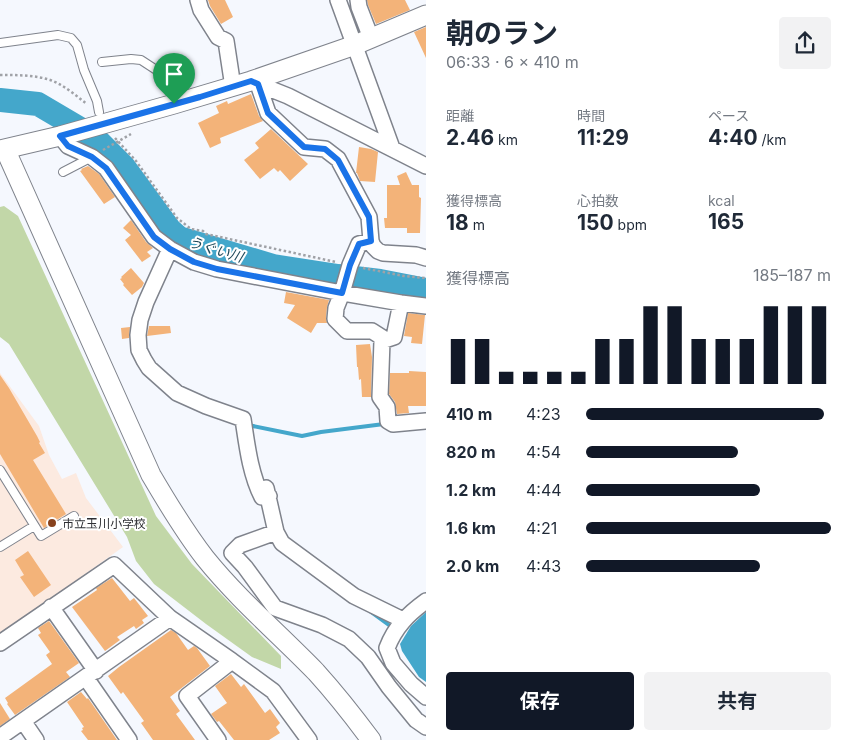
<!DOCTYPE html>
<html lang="ja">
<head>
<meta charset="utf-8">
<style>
  body { margin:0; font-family:Inter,"Noto Sans JP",sans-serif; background:#f2f2f3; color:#1f2937; height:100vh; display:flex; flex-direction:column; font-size:19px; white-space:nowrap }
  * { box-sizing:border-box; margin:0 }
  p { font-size:16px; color:#747a83 }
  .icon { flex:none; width:28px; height:28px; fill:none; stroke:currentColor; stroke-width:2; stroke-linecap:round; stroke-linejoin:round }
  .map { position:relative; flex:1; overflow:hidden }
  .panel { display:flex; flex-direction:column; background:#fff; width:425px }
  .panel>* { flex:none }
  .pin { position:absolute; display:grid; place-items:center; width:42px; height:42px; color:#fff; margin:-51px -21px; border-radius:50% 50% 50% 0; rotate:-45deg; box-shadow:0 0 5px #0007 }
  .pin .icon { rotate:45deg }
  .round { display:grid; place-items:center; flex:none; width:52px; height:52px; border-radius:5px; background:#f2f2f3 }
  .head { display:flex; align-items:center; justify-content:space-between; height:85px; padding:0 20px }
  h1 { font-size:28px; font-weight:700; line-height:38px }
  .stats { display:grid; grid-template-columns:repeat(3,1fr); gap:8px; height:85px; padding:5px 20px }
  .stats div { display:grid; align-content:center }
  .stats b { font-size:21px; font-weight:700 }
  .stats small { font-size:14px; font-weight:400 }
  .stats p { font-size:14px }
  .chart { height:140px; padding:10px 20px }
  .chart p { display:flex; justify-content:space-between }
  .chart svg { width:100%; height:90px; margin-top:5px; stroke:#111827; stroke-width:6 }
  .button { display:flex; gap:10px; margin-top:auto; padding:10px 20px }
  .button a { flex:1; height:58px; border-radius:5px; background:#111827; color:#fff; font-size:20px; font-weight:700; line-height:58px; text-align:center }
  .button a+a { background:#f2f2f3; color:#1f2937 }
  ul { padding:0 20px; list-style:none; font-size:16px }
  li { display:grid; grid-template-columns:80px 60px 1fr; align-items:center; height:38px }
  li i { height:12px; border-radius:6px; background:#111827 }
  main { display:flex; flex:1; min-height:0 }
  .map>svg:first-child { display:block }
  .education { fill:#fceae0 }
  .green { fill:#c2d7a8 }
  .water { fill:#44a7cb }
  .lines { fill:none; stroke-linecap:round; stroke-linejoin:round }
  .stream { stroke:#44a7cb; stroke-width:4 }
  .river { stroke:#44a7cb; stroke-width:24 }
  .building { fill:#f3b379 }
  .service-casing { stroke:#7f838c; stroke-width:10 }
  .minor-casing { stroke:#7f838c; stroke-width:18 }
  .tertiary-casing { stroke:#7f838c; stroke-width:21 }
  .path { stroke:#a0a2a7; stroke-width:2.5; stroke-dasharray:2.5 2.5; stroke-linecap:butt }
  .service { stroke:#fff; stroke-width:8 }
  .minor { stroke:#fff; stroke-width:15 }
  .tertiary { stroke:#fff; stroke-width:19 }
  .route-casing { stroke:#fff; stroke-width:10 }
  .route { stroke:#1a73e8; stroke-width:6 }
  .poi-dot { fill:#88421d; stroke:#fff; stroke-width:2 }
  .labels { text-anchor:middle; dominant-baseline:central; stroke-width:4; stroke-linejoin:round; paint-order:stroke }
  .poi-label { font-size:12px; fill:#2e2f33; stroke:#fff; text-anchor:start }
  .water-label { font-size:14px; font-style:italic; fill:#1f4959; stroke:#fff }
</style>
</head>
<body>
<main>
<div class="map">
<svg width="426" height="740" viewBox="0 0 426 740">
  <rect width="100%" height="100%" fill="#f5f8fe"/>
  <path class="education" d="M0 373 39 426 49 455 62 479 76 473 86 498 123 547 0 635Z"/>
  <path class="green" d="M4 206 18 216 156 516 192 564 281 656V669L252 657 206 624 154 584 136 561 127 537 9 344 0 337V207Z"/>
  <path class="water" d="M426 612V682L419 677 402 651 400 644 411 626Z"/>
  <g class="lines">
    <path class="stream" d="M163 239 170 230
      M248 425 302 436 321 432 384 424
      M371 612 393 628"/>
    <path class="river" d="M0 100 38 104 94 137 124 167 170 230 179 238 273 266 338 276 380 281 426 290"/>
  </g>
  <path class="building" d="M208 0H225L233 17 221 24 210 6Z
    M367 0H405L410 10 376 24 368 5Z
    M426 27V58L414 32Z
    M251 94 259 116 263 121 220 138 221 143 210 148 198 123 219 113 216 106 227 101 228 104Z
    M271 129 308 164 290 181 280 170 278 172 274 168 260 179 244 160 259 148 255 143Z
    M359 147 371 149 378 152 375 182 360 181 357 173H356Z
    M88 166 99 174 115 197 104 204 80 171 82 170 81 169Z
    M406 172 412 185H419V197L421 198 420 233H407V228H385L384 218H387V185H400L397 176Z
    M131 220 146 242 153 248 147 252 151 256 142 262 125 240 131 235 123 228Z
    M131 268 144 283 142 287 132 295 123 285 124 284 120 279 122 278 121 277Z
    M286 292 329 300 327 307 326 318 327 323H317L311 333 287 318 295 305 284 303Z
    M408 313 425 315 422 344 411 343 412 337 404 336Z
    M149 326H170L171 333 147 336Z
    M130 327 129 338 122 339 121 328Z
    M370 344 372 357 371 397H362L361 379 359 380 358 367H357L356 345Z
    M409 371 426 372V406H408L409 413 397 414 395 402 389 394 390 373H409Z
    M0 375 9 388 37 436 40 442 39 443 45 453 33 460 66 514 44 528 0 454Z
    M28 551 51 585 34 597 20 577 24 575 15 560Z
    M112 578 130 601 134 598 148 616 142 620 144 623 136 629 134 626 117 637 120 640 105 651 72 607 97 590 96 588Z
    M49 621 79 663 66 672 70 677 15 715 7 704 8 703 5 698 52 664 46 655 50 652 38 635 41 633 38 628Z
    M171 630 176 633 188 650 194 646 197 648 210 666 170 697 180 711 176 714 195 740H153L141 723 144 721 123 692 121 694 108 676 119 667Z
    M231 674 241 687 244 684 265 713 270 709 280 723 276 727 280 733 269 740H234L219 721 217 722 211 714 227 703 215 686Z
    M81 692 87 699 88 698 117 740H88L81 731 83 730 82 728 84 727 67 702Z
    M0 703 10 719 0 726Z"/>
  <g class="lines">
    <g class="service-casing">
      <path id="service" d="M0 43 58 35 71 38 77 45 84 70 97 101 99 112
        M102 62 131 59 141 60 167 77 174 104
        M63 172 92 157
        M0 470 41 536 74 516
        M0 547 34 526"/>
    </g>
    <g class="minor-casing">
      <path id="minor" d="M198 0 201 10 218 37 226 41 233 87
        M338 0 392 148
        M358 0 359 7 371 38
        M253 82 288 96 426 166
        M258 84 268 113 304 147 325 149 338 159 369 217 371 241 373 246 378 251 383 253 416 255 426 258
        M60 136 68 146 92 157 106 168 154 237 170 249 194 262 217 269 342 293 401 303 426 306
        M371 241 359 244 350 265 342 293 336 308 335 319 347 331H372L383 338 382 341
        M170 249 146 302 140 320 138 335 139 350 144 360 149 368 177 393 206 406 243 419C247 445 250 473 262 497L269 496
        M401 303 394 337 382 341 380 397 387 407 388 421 393 424 426 421
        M266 488 276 532 282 543 354 596 403 620
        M276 532 240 545 232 553 245 567 275 608 322 625 349 639 368 657 389 687 416 720 426 727
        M426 601C408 614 395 627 387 648L393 663 411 684 426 697
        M51 607 96 671
        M0 643 114 565 170 618 232 661 273 691 309 740
        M86 678 129 740
        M23 721 36 740
        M0 737 170 618
        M218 740 187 696 232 661"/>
    </g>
    <g class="tertiary-casing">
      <path id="tertiary" d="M5 149 151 475C168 504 184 531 205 558 238 599 279 634 316 672 335 693 354 717 371 740
        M0 150 60 136 174 104 251 81 355 45 426 15"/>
    </g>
    <path class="path" d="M0 75C16 75 32 75 47 79 62 83 75 95 87 104
      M115 138 136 161 177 218 191 229 203 231 206 234 336 262
      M103 150 131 134
      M363 268 404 276 426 278"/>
    <use href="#service" class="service"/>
    <use href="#minor" class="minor"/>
    <use href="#tertiary" class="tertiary"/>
  </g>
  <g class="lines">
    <g class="route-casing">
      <path id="route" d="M251 81 258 84 268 113 304 147 325 149 338 160 369 217 371 241 359 244 350 265 342 293 217 269 194 262 170 249 154 237 106 168 92 157 68 146 60 136 200 97Z"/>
    </g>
    <use href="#route" class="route"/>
  </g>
  <circle class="poi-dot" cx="52" cy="523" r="5"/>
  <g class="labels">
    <g class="poi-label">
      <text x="62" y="523">市立玉川小学校</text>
    </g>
    <g class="water-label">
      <text transform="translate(216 249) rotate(17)">うぐい川</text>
    </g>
  </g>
</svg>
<div class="pin" style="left:174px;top:104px;background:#1e9e55"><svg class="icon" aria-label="arrive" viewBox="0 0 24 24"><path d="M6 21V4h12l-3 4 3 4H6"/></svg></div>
</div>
<section class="panel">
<div class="head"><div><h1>朝のラン</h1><p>06:33 · 6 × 410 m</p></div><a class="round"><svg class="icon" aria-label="share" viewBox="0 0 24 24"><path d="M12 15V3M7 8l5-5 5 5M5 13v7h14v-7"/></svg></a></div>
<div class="stats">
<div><p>距離</p><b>2.46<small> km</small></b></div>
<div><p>時間</p><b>11:29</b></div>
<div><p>ペース</p><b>4:40<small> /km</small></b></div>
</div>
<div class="stats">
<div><p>獲得標高</p><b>18<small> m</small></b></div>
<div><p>心拍数</p><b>150<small> bpm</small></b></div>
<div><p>kcal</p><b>165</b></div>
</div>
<div class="chart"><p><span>獲得標高</span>185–187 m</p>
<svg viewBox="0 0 160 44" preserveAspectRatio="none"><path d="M5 44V22M15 44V22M25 44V38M35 44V38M45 44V38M55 44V38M65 44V22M75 44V22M85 44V6M95 44V6M105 44V22M115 44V22M125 44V22M135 44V6M145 44V6M155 44V6"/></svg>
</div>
<ul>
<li><b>410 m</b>4:23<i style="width:97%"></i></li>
<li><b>820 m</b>4:54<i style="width:62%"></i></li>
<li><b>1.2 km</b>4:44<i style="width:71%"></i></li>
<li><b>1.6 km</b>4:21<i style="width:100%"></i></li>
<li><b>2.0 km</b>4:43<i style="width:71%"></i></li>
</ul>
<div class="button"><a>保存</a><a>共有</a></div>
</section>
</main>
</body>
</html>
